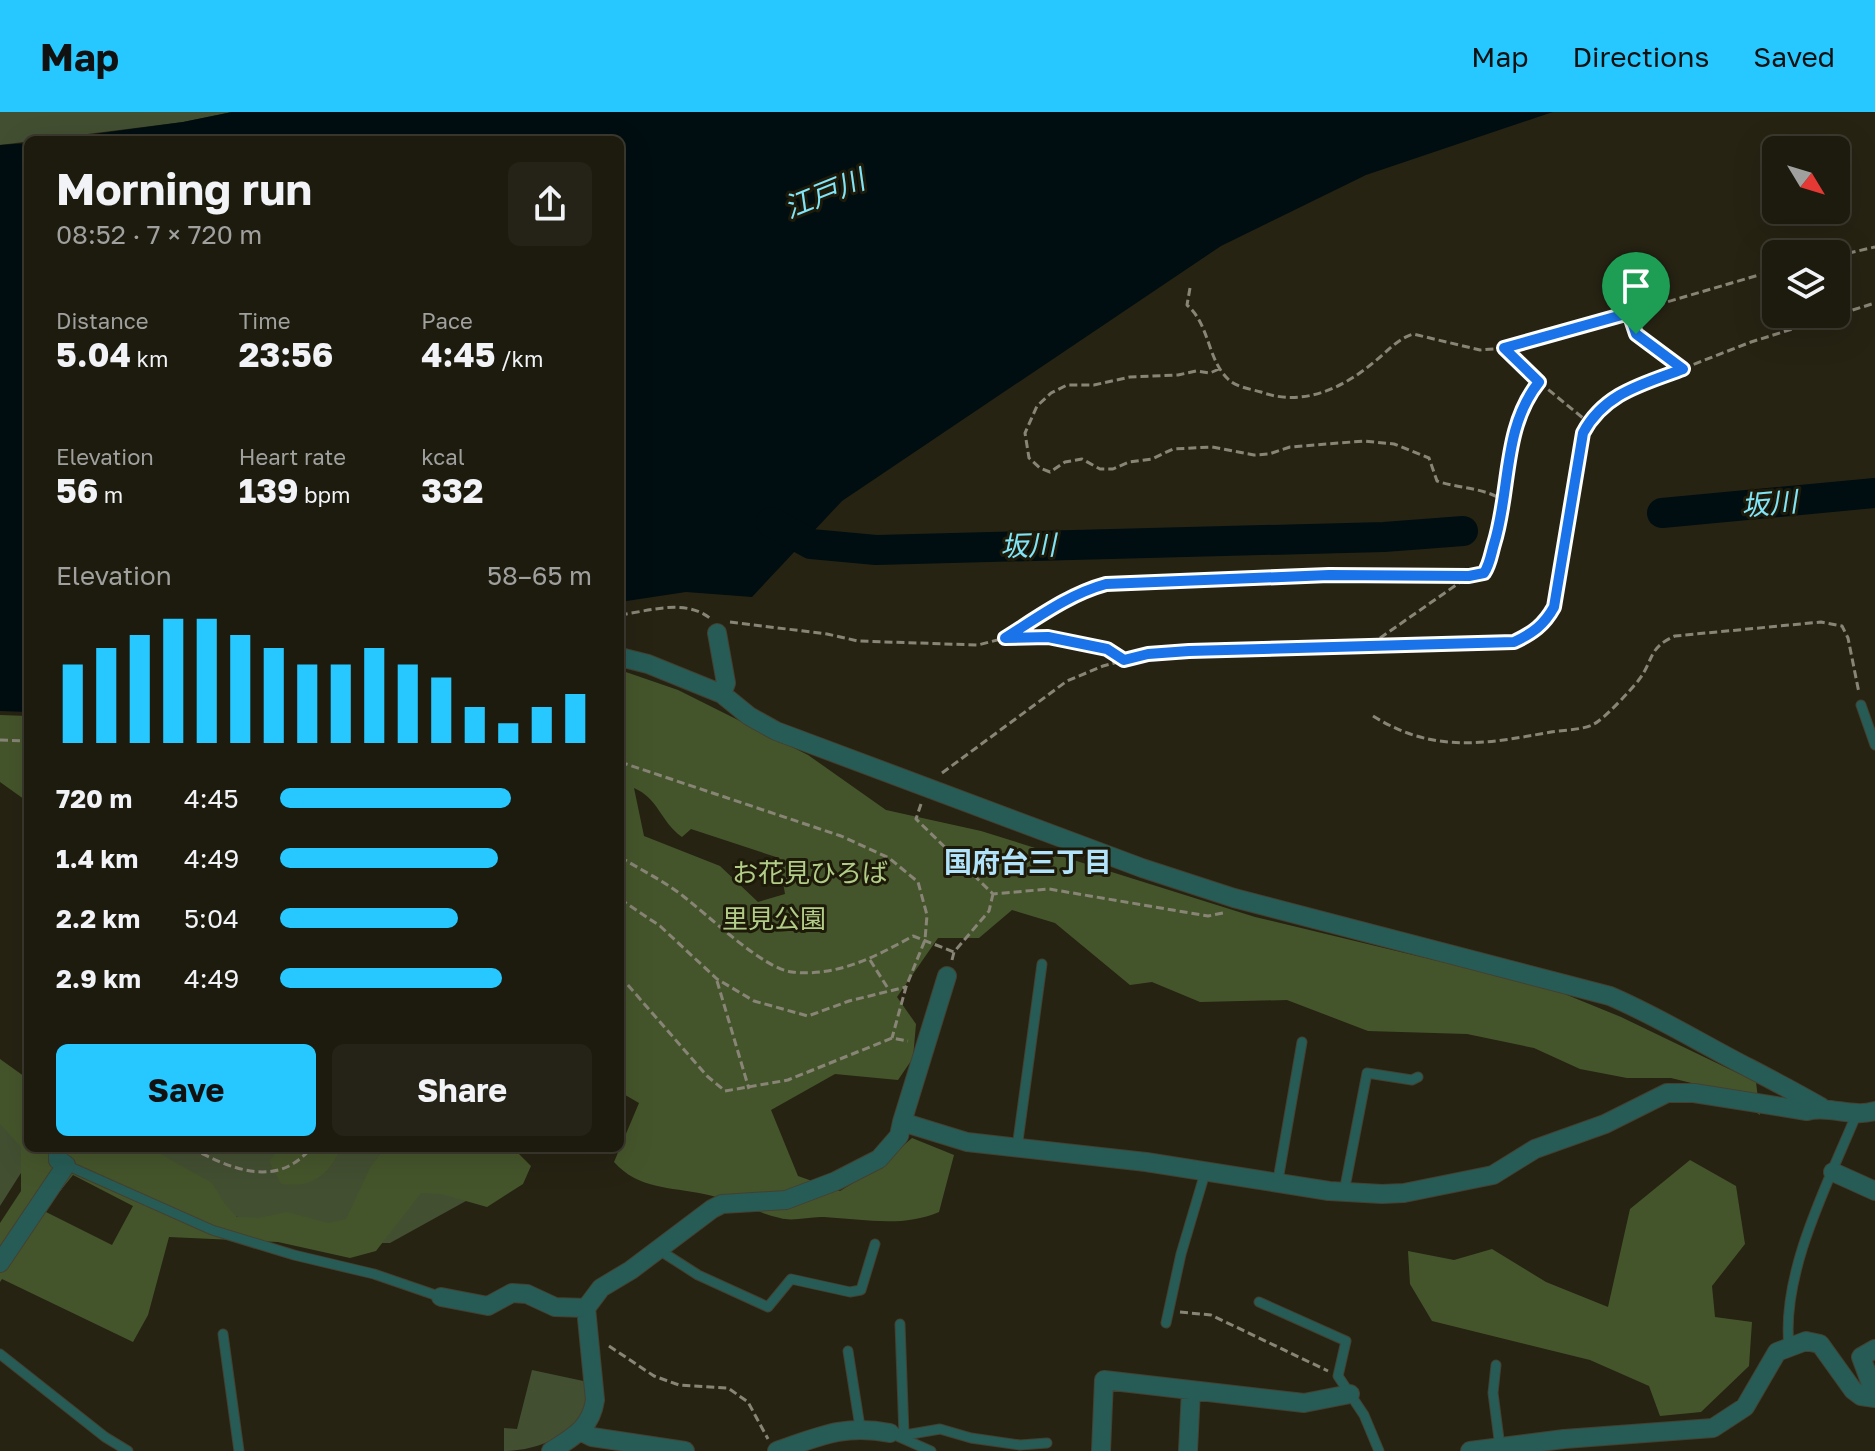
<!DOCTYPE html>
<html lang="en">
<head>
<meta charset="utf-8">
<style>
  body { margin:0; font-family:"Golos Text","Noto Sans JP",sans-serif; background:#252317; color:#f1f3f6; height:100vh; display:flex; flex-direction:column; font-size:30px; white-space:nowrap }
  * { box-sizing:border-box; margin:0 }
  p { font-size:26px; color:#a0a19e }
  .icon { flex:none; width:44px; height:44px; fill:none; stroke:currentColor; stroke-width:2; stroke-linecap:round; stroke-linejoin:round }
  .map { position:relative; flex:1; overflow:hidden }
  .panel { position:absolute; left:24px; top:24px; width:600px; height:1016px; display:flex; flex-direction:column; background:#1d1a0e; border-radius:12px; box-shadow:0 8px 32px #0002,0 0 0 2px #3b382e }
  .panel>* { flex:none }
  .needle { width:52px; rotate:128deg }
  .fabs { position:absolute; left:1762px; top:24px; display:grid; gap:16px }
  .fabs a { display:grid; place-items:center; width:88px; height:88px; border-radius:12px; background:#1d1a0e; box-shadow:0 8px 32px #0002,0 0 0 2px #3b382e; font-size:40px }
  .pin { position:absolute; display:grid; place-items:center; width:68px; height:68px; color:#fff; margin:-82px -34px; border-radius:50% 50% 50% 0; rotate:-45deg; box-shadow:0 0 8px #0007 }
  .pin .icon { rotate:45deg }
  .round { display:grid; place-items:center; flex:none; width:84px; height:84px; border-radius:12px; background:#252317 }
  .overview { display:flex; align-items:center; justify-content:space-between; height:136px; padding:0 32px }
  h1 { font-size:44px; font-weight:700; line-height:60px }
  .figures { display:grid; grid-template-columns:repeat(3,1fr); gap:12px; height:136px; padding:8px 32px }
  .figures div { display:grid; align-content:center }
  .figures b { font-size:34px; font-weight:700 }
  .figures small { font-size:22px; font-weight:400 }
  .figures p { font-size:22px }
  .chart { height:224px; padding:16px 32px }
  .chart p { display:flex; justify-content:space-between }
  .chart svg { width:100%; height:144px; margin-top:8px; stroke:#27c8ff; stroke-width:6 }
  .cta { display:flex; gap:16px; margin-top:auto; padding:16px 32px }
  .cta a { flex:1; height:92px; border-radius:12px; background:#27c8ff; color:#111; font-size:32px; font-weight:700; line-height:92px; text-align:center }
  .cta a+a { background:#252317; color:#f1f3f6 }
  ul { padding:0 32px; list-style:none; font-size:26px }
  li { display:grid; grid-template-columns:128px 96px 1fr; align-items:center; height:60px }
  li i { height:20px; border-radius:10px; background:#27c8ff }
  header { display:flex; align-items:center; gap:48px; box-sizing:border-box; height:112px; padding:0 40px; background:#27c8ff; color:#111 }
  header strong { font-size:38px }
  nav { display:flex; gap:44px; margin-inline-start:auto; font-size:28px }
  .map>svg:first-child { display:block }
  .green { fill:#434f31 }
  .forest { fill:#45552b; fill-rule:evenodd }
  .water { fill:#000e11 }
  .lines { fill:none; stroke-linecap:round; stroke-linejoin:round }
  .river { stroke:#000e11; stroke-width:30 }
  .service-casing { stroke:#444031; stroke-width:11 }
  .minor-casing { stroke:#444031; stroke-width:20 }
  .path { stroke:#888577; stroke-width:3; stroke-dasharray:8 4; stroke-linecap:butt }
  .service { stroke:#275c56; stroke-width:9 }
  .minor { stroke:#275c56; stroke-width:18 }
  .route-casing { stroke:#fff; stroke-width:16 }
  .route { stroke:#1a73e8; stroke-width:10 }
  .labels { text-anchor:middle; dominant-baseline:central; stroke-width:6; stroke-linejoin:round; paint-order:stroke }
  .park-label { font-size:26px; fill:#b2cd87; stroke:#1e1a0a }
  .water-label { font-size:28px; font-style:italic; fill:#81e5f8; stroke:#1e1a0a }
  .neighbourhood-label { font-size:28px; font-weight:bold; fill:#b1e3fa; stroke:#1e1a0a }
</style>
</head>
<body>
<header>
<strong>Map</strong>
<nav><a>Map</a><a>Directions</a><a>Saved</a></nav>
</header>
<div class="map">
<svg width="1875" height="1339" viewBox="0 0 1875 1339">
  <rect width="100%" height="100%" fill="#272313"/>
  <path class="green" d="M0 0H232L183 10 0 33Z
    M0 1000 15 1010 26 1053 0 1094Z
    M84 1036H493L484 1079 390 1131H310L282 1125Z
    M532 1258 588 1270C588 1277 589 1288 586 1295 574 1325 534 1339 504 1339V1316L517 1317Z"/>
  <path class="forest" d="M620 558 678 578 808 643 886 698 981 719 1255 805 1550 876 1621 905 1756 970 1760 1003 1728 980 1671 966H1627L1580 957 1534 936 1467 922 1368 919 1287 888 1200 890 1152 870 1130 873 1055 811 1012 798 979 826H938L897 885 916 912 913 946 898 968 835 962 771 998 798 1064 840 1079 879 1055 912 1026 954 1043 939 1100C902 1116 863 1107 824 1105 810 1104 794 1110 780 1106 755 1100 730 1087 704 1082 670 1075 638 1077 614 1050L639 991 620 980ZM634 676C659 687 660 709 682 725L691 717 779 746 785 782 758 790 720 754 644 724Z
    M0 603 28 604V690L0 670Z
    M0 947 28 967V1036H150L212 1071 225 1092 237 1105 259 1106 287 1100 328 1111 346 1107 371 1054 385 1036H513L531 1054 523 1072 487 1095 441 1082 421 1081 376 1139 350 1146 278 1130 169 1125 148 1203 133 1230 2 1167 0 1170V1111L21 1079V1035L0 1012ZM73 1063 133 1094 112 1133 44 1099Z
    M280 1036H341C328 1064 312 1076 281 1072L269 1049Z
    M1690 1048 1736 1074 1745 1132 1712 1174 1715 1205 1752 1210 1749 1254 1701 1300 1660 1304 1649 1274 1590 1248 1432 1209 1410 1172 1408 1139 1454 1148 1492 1137 1546 1170 1608 1195 1630 1097Z"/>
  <path class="water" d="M232 0H1553L1366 63 1221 134 842 389 752 485 686 480 620 490V28H49L183 10Z
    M28 31V600L0 599V33Z"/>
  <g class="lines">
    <path class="river" d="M1662 401 1875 381
      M771 410 811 432 876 438 1384 425 1463 419"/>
    <g class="service-casing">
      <path id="service" d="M1861 593 1875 633
        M1017 1036 1042 852
        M66 1053 212 1118 294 1143 374 1162 441 1185
        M1278 1068 1302 930
        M1344 1080 1367 961 1412 968 1418 965
        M659 1138 698 1163 768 1195 791 1167 850 1180 861 1178 875 1132
        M1259 1190 1346 1229 1338 1264 1364 1303 1379 1339
        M1166 1211 1181 1142 1205 1061
        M900 1212 904 1323
        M223 1222 239 1339
        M1789 1234C1781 1160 1829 1069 1857 1001
        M848 1239 860 1315
        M0 1242 105 1325 128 1339
        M1496 1253 1493 1281 1500 1335
        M890 1321 911 1322 940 1317 971 1326 1020 1333 1047 1331
        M897 1324 931 1339"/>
    </g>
    <g class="minor-casing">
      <path id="minor" d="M717 521 726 571 722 582
        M620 545 648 552 722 582 749 604 776 619 1142 756 1234 786 1610 884C1659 905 1702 932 1749 956 1774 969 1797 981 1821 995
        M902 1010 947 864
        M1833 1060 1875 1079
        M0 1151 66 1053 58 1048V1036
        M441 1185 488 1194 512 1181 527 1182 555 1195 586 1196
        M1875 1237 1861 1245 1875 1283
        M582 1320 592 1325 685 1339
        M551 1339C573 1325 591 1316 595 1288L586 1196 601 1176 631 1158 712 1097 722 1092 786 1088 836 1069 879 1047 899 1024 902 1010 967 1030 1146 1050 1329 1079 1382 1082 1404 1081 1493 1063 1535 1037 1605 1012 1667 981H1694L1807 999C1830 993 1852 1006 1875 999
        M777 1339C820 1324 845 1312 890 1321
        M1101 1339 1104 1268 1304 1291 1350 1282
        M1188 1339 1191 1278
        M1470 1339 1564 1327 1713 1316 1745 1295 1777 1240 1806 1229 1820 1232 1853 1278 1861 1284 1875 1286"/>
    </g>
    <path class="path" d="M1836 144 1875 135
      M1190 176 1187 193C1210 213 1207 247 1228 267 1235 275 1251 277 1261 280 1302 295 1342 277 1374 250 1387 240 1397 227 1413 222L1480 238 1504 236 1629 201
      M1682 256 1636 222 1629 201 1776 158
      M1219 257 1210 261 1196 259 1178 263 1130 265 1094 273H1067L1051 281 1037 294 1025 321 1029 346 1040 356 1050 360 1065 350 1082 347 1100 357H1113L1129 350 1152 347 1173 337 1212 335 1254 343 1269 342 1290 335 1364 329 1394 332 1429 346 1437 369C1460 377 1482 375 1503 388 1510 346 1511 305 1539 270L1504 236
      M1539 270 1589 311
      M620 503C649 499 686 486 711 507
      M730 510 827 522 858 529 978 533 1005 526 1057 493 1089 476 1106 472 1329 463 1469 464
      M1008 526 1048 525 1107 537 1124 548
      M1370 533 1469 464 1484 461 1489 454 1503 388
      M1373 604C1434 642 1485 632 1551 620 1564 618 1583 618 1594 612 1604 607 1630 579 1638 569 1654 549 1647 536 1675 524L1821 510 1842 514 1848 526 1859 581
      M0 628 28 629
      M620 650 841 724 889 746 918 770 927 803 925 828 906 875 892 926
      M942 661 1067 569 1103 554 1148 542 1514 530C1532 521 1544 513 1554 495L1583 321 1591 307 1615 283 1751 230 1875 191
      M921 692 916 707 993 782 1049 777 1208 804 1223 801
      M620 745C641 758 664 769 683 784 707 802 763 857 792 860 837 865 875 845 913 824L954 840
      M620 787 660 814 717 867 754 889 808 904 849 889 906 875
      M870 848 889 878
      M952 848 954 840 989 799 993 782
      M620 864 707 964 725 979 788 968 892 926 908 929
      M717 869 749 977
      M191 1036C230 1056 276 1078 311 1036
      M1180 1200 1211 1203 1328 1259
      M609 1234 654 1264 679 1273 728 1276 748 1290 768 1327"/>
    <use href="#service" class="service"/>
    <use href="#minor" class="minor"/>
  </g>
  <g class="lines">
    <g class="route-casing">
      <path id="route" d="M1629 201 1636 222 1683 257C1643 272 1604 281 1583 321L1554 495C1544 513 1533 521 1514 530L1189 539 1148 542 1124 548 1107 537 1048 525 1005 526C1037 506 1069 482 1106 472L1329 463 1469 464 1484 461C1490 452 1491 442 1494 432 1511 378 1502 316 1539 270L1504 236Z"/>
    </g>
    <use href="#route" class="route"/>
  </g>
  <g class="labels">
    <g class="park-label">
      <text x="810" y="760">お花見ひろば</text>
      <text x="774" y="806">里見公園</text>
    </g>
    <g class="water-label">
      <text transform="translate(824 81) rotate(-22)">江戸川</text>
      <text transform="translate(1769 391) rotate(-5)">坂川</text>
      <text transform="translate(1028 433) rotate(-2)">坂川</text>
    </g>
    <g class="neighbourhood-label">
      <text x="1028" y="749">国府台三丁目</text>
    </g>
  </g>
</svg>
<div class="fabs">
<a><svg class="needle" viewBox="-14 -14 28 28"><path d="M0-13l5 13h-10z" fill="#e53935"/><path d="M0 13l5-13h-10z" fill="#a0a19e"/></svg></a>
<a><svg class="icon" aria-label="layers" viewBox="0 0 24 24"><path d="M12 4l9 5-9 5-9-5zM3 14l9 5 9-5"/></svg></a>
</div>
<div class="pin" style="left:1636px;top:222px;background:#1e9e55"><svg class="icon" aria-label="arrive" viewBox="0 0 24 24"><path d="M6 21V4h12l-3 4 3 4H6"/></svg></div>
<section class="panel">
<div class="overview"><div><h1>Morning run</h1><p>08:52 · 7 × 720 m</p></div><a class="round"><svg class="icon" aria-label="share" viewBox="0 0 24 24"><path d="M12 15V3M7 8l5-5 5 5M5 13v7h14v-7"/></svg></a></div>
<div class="figures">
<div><p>Distance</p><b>5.04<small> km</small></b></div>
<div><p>Time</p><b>23:56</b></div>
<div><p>Pace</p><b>4:45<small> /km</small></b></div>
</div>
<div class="figures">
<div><p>Elevation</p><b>56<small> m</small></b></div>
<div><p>Heart rate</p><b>139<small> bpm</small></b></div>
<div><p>kcal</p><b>332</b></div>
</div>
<div class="chart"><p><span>Elevation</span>58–65 m</p>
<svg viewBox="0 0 160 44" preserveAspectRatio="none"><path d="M5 44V20M15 44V15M25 44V11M35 44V6M45 44V6M55 44V11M65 44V15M75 44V20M85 44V20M95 44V15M105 44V20M115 44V24M125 44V33M135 44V38M145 44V33M155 44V29"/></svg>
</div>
<ul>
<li><b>720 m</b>4:45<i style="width:74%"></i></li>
<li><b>1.4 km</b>4:49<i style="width:70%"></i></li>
<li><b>2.2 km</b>5:04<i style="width:57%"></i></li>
<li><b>2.9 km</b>4:49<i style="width:71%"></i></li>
</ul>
<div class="cta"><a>Save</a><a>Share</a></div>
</section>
</div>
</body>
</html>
